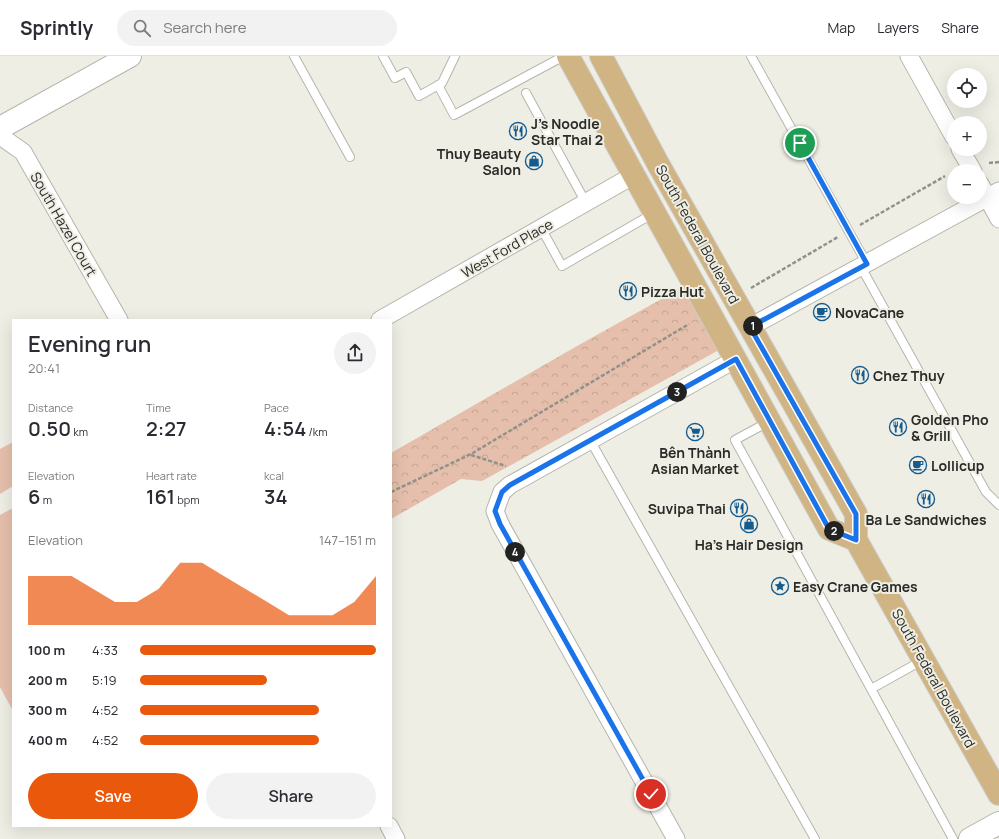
<!DOCTYPE html>
<html lang="en">
<head>
<meta charset="utf-8">
<style>
  body { margin:0; font-family:Manrope,sans-serif; background:#f2f2f3; color:#2b2b33; height:100vh; display:flex; flex-direction:column; font-size:15px; white-space:nowrap }
  * { box-sizing:border-box; margin:0 }
  p { font-size:13px; color:#7c7c81 }
  .icon { flex:none; width:22px; height:22px; fill:none; stroke:currentColor; stroke-width:2; stroke-linecap:round; stroke-linejoin:round }
  .map { position:relative; flex:1; overflow:hidden }
  .details { position:absolute; left:12px; top:263px; width:380px; height:508px; display:flex; flex-direction:column; background:#fff; border-radius:0px; box-shadow:0 4px 16px #0002 }
  .details>* { flex:none }
  .tools { position:absolute; left:947px; top:12px; display:grid; gap:8px }
  .tools a { display:grid; place-items:center; width:40px; height:40px; border-radius:50%; background:#fff; box-shadow:0 4px 16px #0002; font-size:20px }
  .pin { position:absolute; display:grid; place-items:center; width:34px; height:34px; color:#fff; margin:-17px; border:2px solid #fff; border-radius:50%; box-shadow:0 1px 4px #0007 }
  .km { position:absolute; width:20px; height:20px; margin:-10px; border-radius:50%; background:#222; color:#fff; font-size:11px; line-height:20px; text-align:center }
  .round { display:grid; place-items:center; flex:none; width:42px; height:42px; border-radius:21px; background:#f2f2f3 }
  .head { display:flex; align-items:center; justify-content:space-between; height:68px; padding:0 16px }
  h1 { font-size:22px; font-weight:600; line-height:30px }
  .metrics { display:grid; grid-template-columns:repeat(3,1fr); gap:6px; height:68px; padding:4px 16px }
  .metrics div { display:grid; align-content:center }
  .metrics b { font-size:20px; font-weight:600 }
  .metrics small { font-size:11px; font-weight:400 }
  .metrics p { font-size:11px }
  .chart { height:112px; padding:8px 16px }
  .chart p { display:flex; justify-content:space-between }
  .chart svg { width:100%; height:72px; margin-top:4px; fill:#ea580c; opacity:.7 }
  .cta { display:flex; gap:8px; margin-top:auto; padding:8px 16px }
  .cta a { flex:1; height:46px; border-radius:24px; background:#ea580c; color:#fff; font-size:16px; font-weight:600; line-height:46px; text-align:center }
  .cta a+a { background:#f2f2f3; color:#2b2b33 }
  ul { padding:0 16px; list-style:none; font-size:13px }
  li { display:grid; grid-template-columns:64px 48px 1fr; align-items:center; height:30px }
  li i { height:10px; border-radius:5px; background:#ea580c }
  header { display:flex; align-items:center; gap:24px; box-sizing:border-box; height:56px; padding:0 20px; background:#fff; border-bottom:1px solid #e1e1e2 }
  header strong { font-size:19px }
  nav { display:flex; gap:22px; margin-inline-start:auto; font-size:14px }
  .search { width:280px; height:36px; background:#f2f2f3; display:flex; align-items:center; gap:10px; box-sizing:border-box; padding:0 14px; border-radius:22px; color:#7c7c81; font-size:15px }
  .map>svg:first-child { display:block }
  .green { fill:#e5bfab }
  .park { fill:url(#park-crowns) }
  .lines { fill:none; stroke-linecap:round; stroke-linejoin:round }
  .lane-casing { stroke:#b5b5ad; stroke-width:10 }
  .street-casing { stroke:#b5b5ad; stroke-width:19 }
  .secondary-casing { stroke:#b5b5ad; stroke-width:24 }
  .primary-casing { stroke:#cccccb; stroke-width:24 }
  .path { stroke:#91918b; stroke-width:2.5; stroke-dasharray:4 2; stroke-linecap:butt }
  .lane { stroke:#fff; stroke-width:8 }
  .street { stroke:#fff; stroke-width:17 }
  .secondary { stroke:#fff; stroke-width:22 }
  .primary { stroke:#d1b483; stroke-width:22 }
  .route-casing { stroke:#fff; stroke-width:8 }
  .route { stroke:#1a73e8; stroke-width:5 }
  .labels { text-anchor:middle; dominant-baseline:central; stroke-width:4; stroke-linejoin:round; paint-order:stroke }
  .poi-label { font-size:14px; font-weight:bold; fill:#2a2a27; stroke:#eeeee5; text-anchor:start }
  .street-label { font-size:14px; fill:#2a2a27; stroke:#eeeee5 }
</style>
</head>
<body>
<header>
<strong>Sprintly</strong>
<div class="search"><svg class="icon" aria-label="search" viewBox="0 0 24 24"><circle cx="10" cy="10" r="6"/><path d="M15 15l6 6"/></svg>Search here</div>
<nav><a>Map</a><a>Layers</a><a>Share</a></nav>
</header>
<div class="map">
<svg width="999" height="783" viewBox="0 0 999 783">
  <defs>
    <pattern id="park-crowns" width="20" height="18" patternUnits="userSpaceOnUse"><rect width="20" height="18" fill="#e5bfab"/><path d="M2 6a3 3 0 1 1 6 0M12 15a3 3 0 1 1 6 0" fill="none" stroke="#c5a493"/></pattern>
  </defs>
  <rect width="100%" height="100%" fill="#eeeee5"/>
  <path class="green" d="M13 386V430L0 438V393Z
    M13 452V655L0 631V459Z"/>
  <path class="park" d="M683 231 719 294 482 425 461 423 391 463V397L577 290Z"/>
  <g class="lines">
    <g class="lane-casing">
      <path id="lane" d="M294 0 350 101
        M383 0 395 22 406 16 419 40 442 27 455 0
        M751 0 867 208
        M438 29 454 59 564 0
        M526 37 586 147
        M541 172 562 210 654 157
        M861 211 986 436 999 449
        M768 366 735 384 953 783
        M590 384 815 783
        M871 633 923 604"/>
    </g>
    <g class="street-casing">
      <path id="street" d="M909 0 954 81
        M0 80 23 96 119 264
        M960 93 973 115
        M980 128 999 163
        M380 264 634 119
        M750 271 999 135
        M389 770 396 783
        M676 783 500 468 495 455 502 436 510 429 736 303"/>
    </g>
    <g class="secondary-casing">
      <path id="secondary" d="M0 72 130 0
        M970 783 999 767"/>
    </g>
    <g class="primary-casing">
      <path id="primary" d="M568 0 829 473 856 484
        M601 0 657 106 856 458V484L999 738"/>
    </g>
    <path class="path" d="M989 107 999 106
      M860 169 945 120
      M751 232 838 181
      M471 399 506 410
      M391 436 471 398 689 268"/>
    <use href="#lane" class="lane"/>
    <use href="#street" class="street"/>
    <use href="#secondary" class="secondary"/>
    <use href="#primary" class="primary"/>
  </g>
  <g class="lines">
    <g class="route-casing">
      <path id="route" d="M651 738 500 468 495 455 502 436 510 429 736 303 829 473 856 484V458L750 271 867 208 800 87"/>
    </g>
    <use href="#route" class="route"/>
  </g>
  <defs>
    <g id="restaurant-ring" transform="scale(0.9)"><circle r="9.5" fill="#eeeee5" stroke="#145b8f" stroke-width="1.5"/><path d="M-5-6h1v4h1v-4h1v4h1v-4h1v5L-1.5 .5V6h-2V.5L-5-1ZM5-6V6H3V1.5H1.5Q1.5-4 5-6Z" fill="#145b8f"/></g>
    <g id="shop-ring" transform="scale(0.9)"><circle r="9.5" fill="#eeeee5" stroke="#145b8f" stroke-width="1.5"/><path d="M-5-2.5h2.3a2.7 3.5 0 0 1 5.4 0H5L5.5 6h-11ZM-1.5-2.5h3a1.5 2.3 0 0 0-3 0Z" fill="#145b8f"/></g>
    <g id="cafe-ring" transform="scale(0.9)"><circle r="9.5" fill="#eeeee5" stroke="#145b8f" stroke-width="1.5"/><path d="M-5.5-4.5H6V0H3Q3 3.5 0 3.5H-2.5Q-5.5 3.5-5.5 0ZM3-3.2v2h1.7v-2ZM-6 4.5H4V6H-6Z" fill="#145b8f"/></g>
    <g id="supermarket-ring" transform="scale(0.9)"><circle r="9.5" fill="#eeeee5" stroke="#145b8f" stroke-width="1.5"/><path d="M-6-5.5h2.5l.6 2H6L4.5 2H-2.5L-4.4-4H-6ZM-1.5 3.2a1.3 1.3 0 1 0 .1 0ZM3 3.2a1.3 1.3 0 1 0 .1 0Z" fill="#145b8f"/></g>
    <g id="sight-ring" transform="scale(0.9)"><circle r="9.5" fill="#eeeee5" stroke="#145b8f" stroke-width="1.5"/><path d="M0-6L1.8-2.2L6-1.7L2.9 1.2L3.7 5.4L0 3.3L-3.7 5.4L-2.9 1.2L-6-1.7L-1.8-2.2Z" fill="#145b8f"/></g>
  </defs>
  <g fill-rule="evenodd">
    <use href="#restaurant-ring" x="518" y="75"/>
    <use href="#shop-ring" x="534" y="105"/>
    <use href="#restaurant-ring" x="628" y="235"/>
    <use href="#cafe-ring" x="822" y="256"/>
    <use href="#restaurant-ring" x="860" y="319"/>
    <use href="#restaurant-ring" x="898" y="371"/>
    <use href="#supermarket-ring" x="695" y="376"/>
    <use href="#cafe-ring" x="918" y="409"/>
    <use href="#restaurant-ring" x="926" y="443"/>
    <use href="#restaurant-ring" x="739" y="452"/>
    <use href="#shop-ring" x="749" y="468"/>
    <use href="#sight-ring" x="780" y="530"/>
  </g>
  <g class="labels">
    <g class="poi-label">
      <text x="531" y="67">J's Noodle<tspan x="531" dy="16">Star Thai 2</tspan></text>
      <text x="521" y="97" text-anchor="end">Thuy Beauty<tspan x="521" dy="16">Salon</tspan></text>
      <text x="641" y="235">Pizza Hut</text>
      <text x="835" y="256">NovaCane</text>
      <text x="873" y="319">Chez Thuy</text>
      <text x="911" y="363">Golden Pho<tspan x="911" dy="16">&amp; Grill</tspan></text>
      <text x="695" y="396" text-anchor="middle">Bên Thành<tspan x="695" dy="16">Asian Market</tspan></text>
      <text x="931" y="409">Lollicup</text>
      <text x="726" y="452" text-anchor="end">Suvipa Thai</text>
      <text x="926" y="463" text-anchor="middle">Ba Le Sandwiches</text>
      <text x="749" y="488" text-anchor="middle">Ha's Hair Design</text>
      <text x="793" y="530">Easy Crane Games</text>
    </g>
    <g class="street-label">
      <text transform="translate(64 168) rotate(60)">South Hazel Court</text>
      <text transform="translate(698 178) rotate(61)">South Federal Boulevard</text>
      <text transform="translate(507 192) rotate(-30)">West Ford Place</text>
      <text transform="translate(934 622) rotate(61)">South Federal Boulevard</text>
    </g>
  </g>
</svg>
<div class="tools">
<a><svg class="icon" aria-label="locate" viewBox="0 0 24 24"><circle cx="12" cy="12" r="6"/><path d="M12 2v4M12 18v4M2 12h4M18 12h4"/></svg></a>
<a>+</a>
<a>−</a>
</div>
<div class="pin" style="left:800px;top:87px;background:#1e9e55"><svg class="icon" aria-label="arrive" viewBox="0 0 24 24"><path d="M6 21V4h12l-3 4 3 4H6"/></svg></div>
<div class="pin" style="left:651px;top:738px;background:#d93025"><svg class="icon" aria-label="check" viewBox="0 0 24 24"><path d="M5 12l5 5 9-10"/></svg></div>
<b class="km" style="left:753px;top:270px">1</b>
<b class="km" style="left:834px;top:475px">2</b>
<b class="km" style="left:677px;top:336px">3</b>
<b class="km" style="left:515px;top:496px">4</b>
<section class="details">
<div class="head"><div><h1>Evening run</h1><p>20:41</p></div><a class="round"><svg class="icon" aria-label="share" viewBox="0 0 24 24"><path d="M12 15V3M7 8l5-5 5 5M5 13v7h14v-7"/></svg></a></div>
<div class="metrics">
<div><p>Distance</p><b>0.50<small> km</small></b></div>
<div><p>Time</p><b>2:27</b></div>
<div><p>Pace</p><b>4:54<small> /km</small></b></div>
</div>
<div class="metrics">
<div><p>Elevation</p><b>6<small> m</small></b></div>
<div><p>Heart rate</p><b>161<small> bpm</small></b></div>
<div><p>kcal</p><b>34</b></div>
</div>
<div class="chart"><p><span>Elevation</span>147–151 m</p>
<svg viewBox="0 0 160 44" preserveAspectRatio="none"><path d="M0 44V14L10 14L20 14L30 22L40 30L50 30L60 22L70 6L80 6L90 14L100 22L110 30L120 38L130 38L140 38L150 30L160 14V44z"/></svg>
</div>
<ul>
<li><b>100 m</b>4:33<i style="width:100%"></i></li>
<li><b>200 m</b>5:19<i style="width:54%"></i></li>
<li><b>300 m</b>4:52<i style="width:76%"></i></li>
<li><b>400 m</b>4:52<i style="width:76%"></i></li>
</ul>
<div class="cta"><a>Save</a><a>Share</a></div>
</section>
</div>
</body>
</html>
